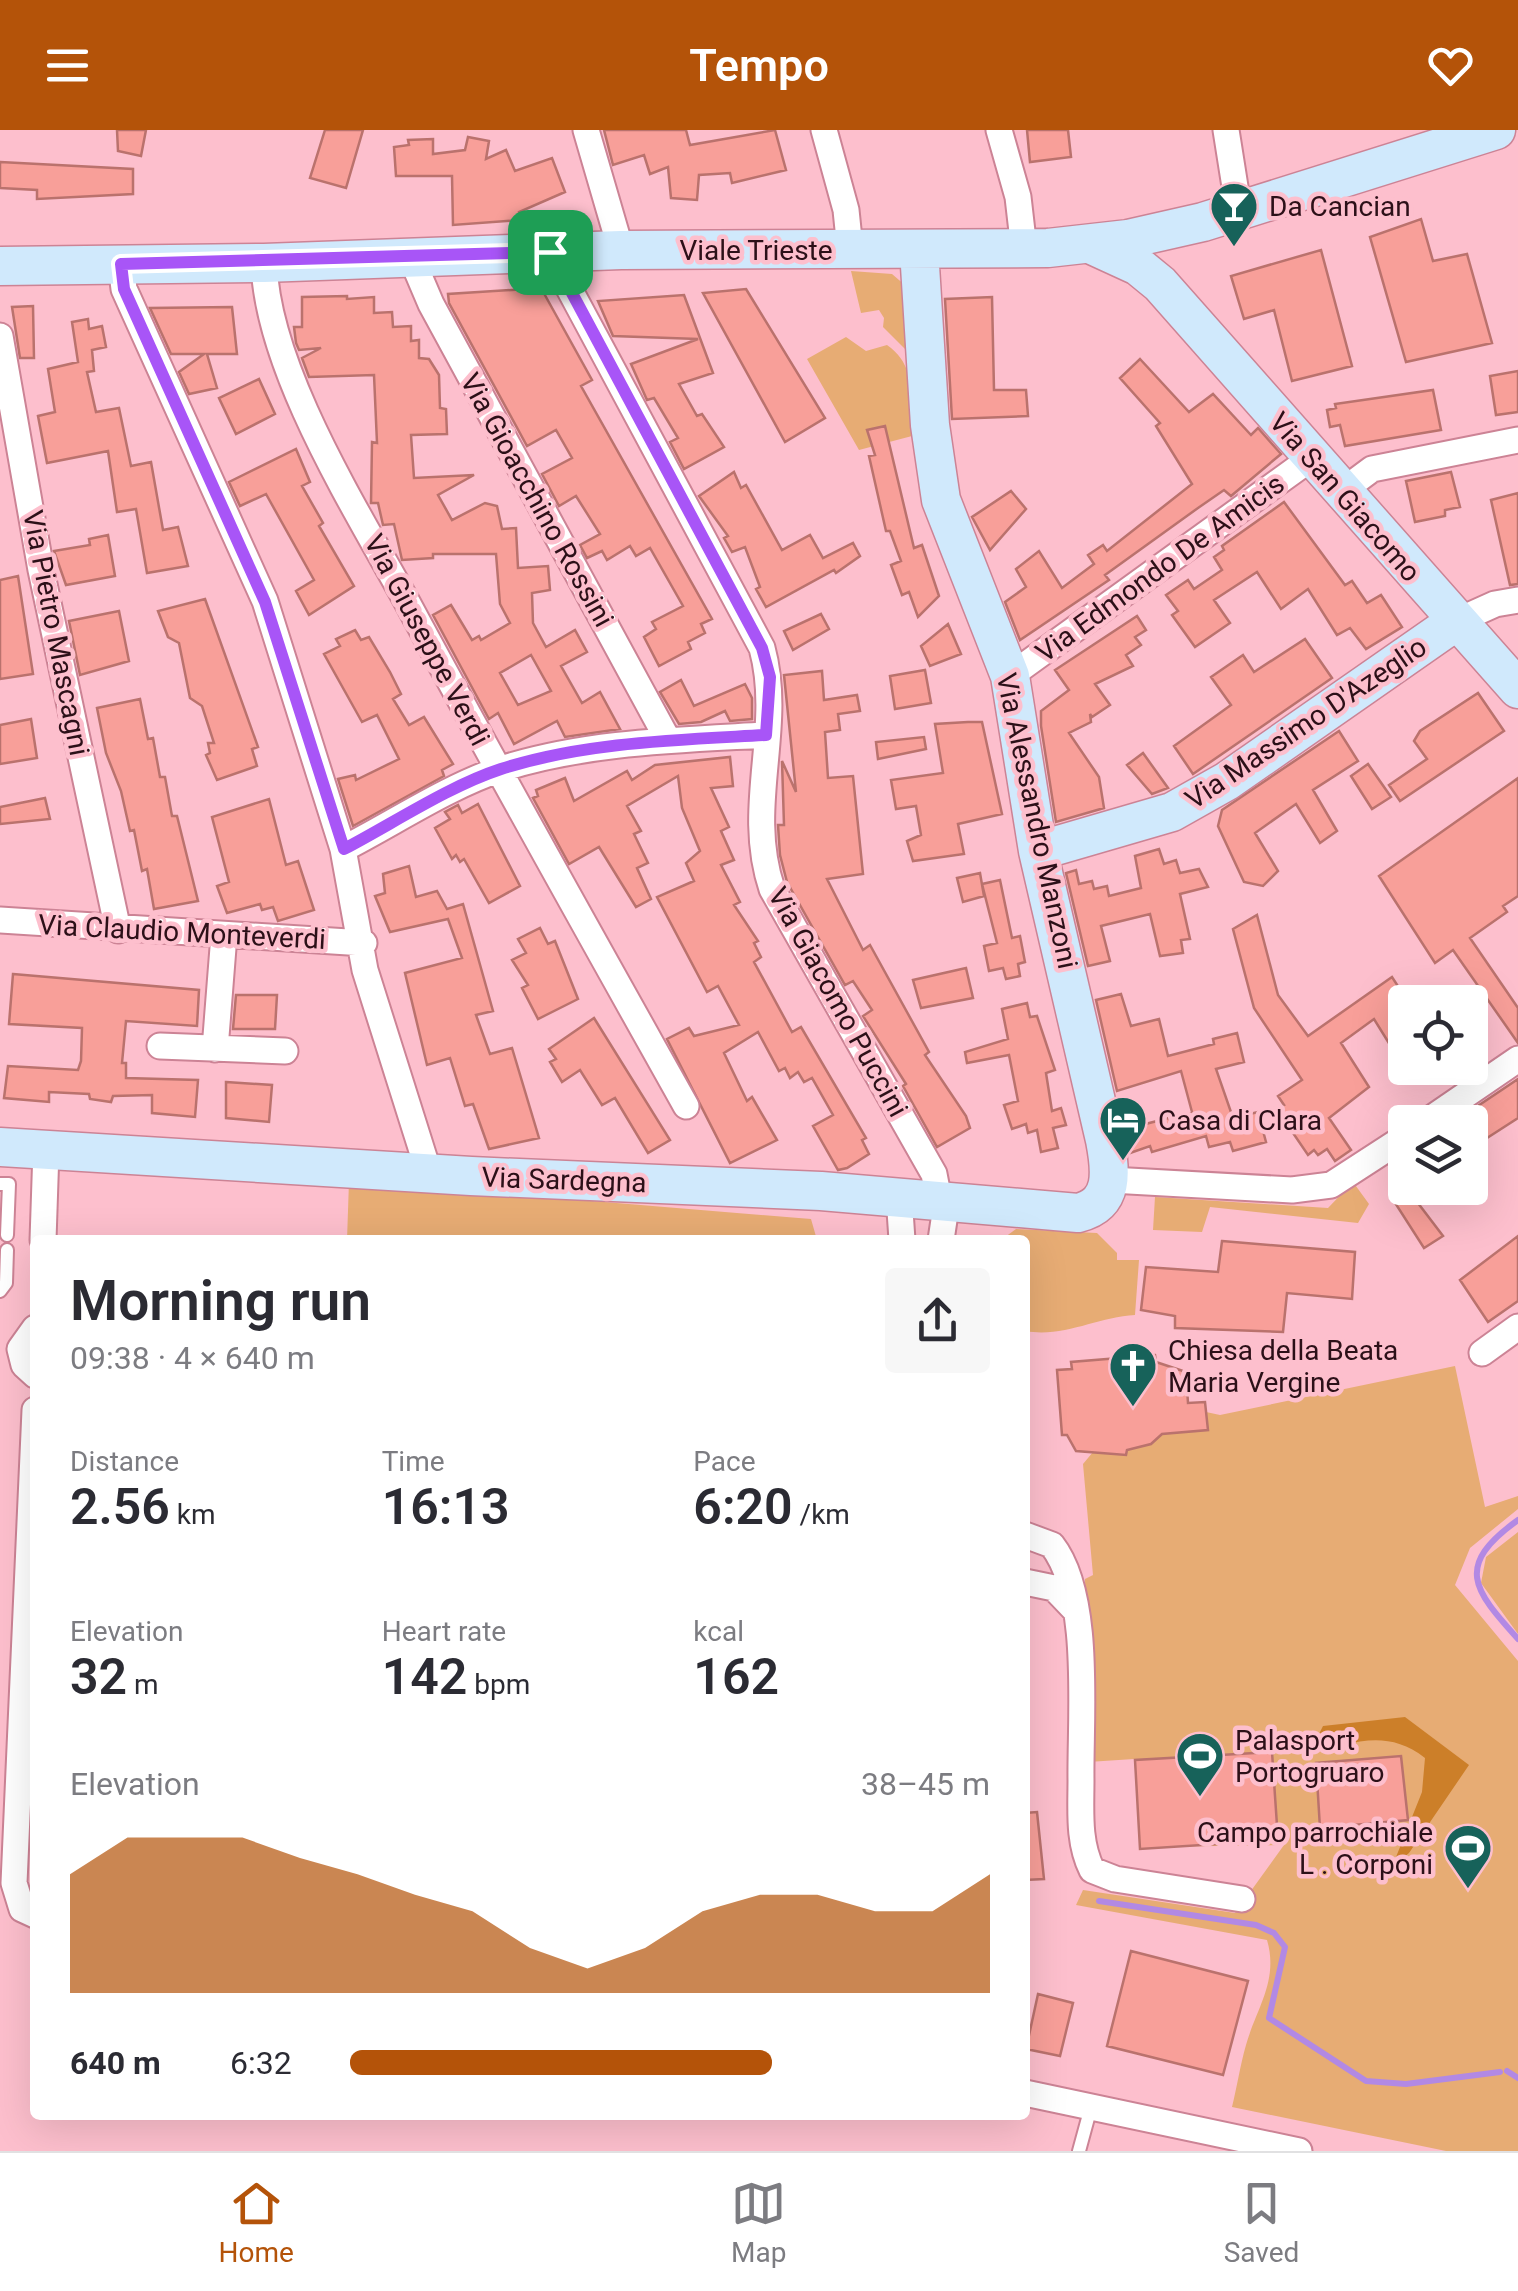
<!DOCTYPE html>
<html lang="en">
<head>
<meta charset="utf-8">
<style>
  body { margin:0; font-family:Roboto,sans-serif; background:#f7f7f7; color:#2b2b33; height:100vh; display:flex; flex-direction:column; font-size:38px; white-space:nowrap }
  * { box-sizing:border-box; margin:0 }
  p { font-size:32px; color:#7c7c81 }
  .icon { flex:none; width:55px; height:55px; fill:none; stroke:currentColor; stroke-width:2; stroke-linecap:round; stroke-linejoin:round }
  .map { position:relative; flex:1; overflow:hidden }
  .drawer { position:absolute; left:30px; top:1105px; width:1000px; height:885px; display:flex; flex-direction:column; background:#fff; border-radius:10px; box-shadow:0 10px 40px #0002 }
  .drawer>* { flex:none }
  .tools { position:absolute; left:1388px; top:855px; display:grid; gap:20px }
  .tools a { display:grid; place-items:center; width:100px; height:100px; border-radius:10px; background:#fff; box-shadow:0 10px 40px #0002; font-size:50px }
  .pin { position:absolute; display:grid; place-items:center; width:85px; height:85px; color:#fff; margin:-42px; border-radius:20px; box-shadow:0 5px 15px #0006 }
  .round { display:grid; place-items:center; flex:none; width:105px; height:105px; border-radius:10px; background:#f7f7f7 }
  .overview { display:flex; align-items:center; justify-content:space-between; height:170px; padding:0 40px }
  h1 { font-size:55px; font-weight:600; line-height:75px }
  .stats { display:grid; grid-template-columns:repeat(3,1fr); gap:15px; height:170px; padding:10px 40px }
  .stats div { display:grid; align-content:center }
  .stats b { font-size:50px; font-weight:600 }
  .stats small { font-size:28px; font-weight:400 }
  .stats p { font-size:28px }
  .chart { height:280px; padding:20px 40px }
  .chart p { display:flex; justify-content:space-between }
  .chart svg { width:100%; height:180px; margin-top:10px; fill:#b45309; opacity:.7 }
  ul { padding:0 40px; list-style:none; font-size:32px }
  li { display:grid; grid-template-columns:160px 120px 1fr; align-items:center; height:75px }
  li i { height:25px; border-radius:12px; background:#b45309 }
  header { display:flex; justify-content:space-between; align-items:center; height:130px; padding:0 40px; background:#b45309; color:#fff; font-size:45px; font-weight:600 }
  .tabs { display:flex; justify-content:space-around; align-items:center; height:140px; border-top:2px solid #e1e1e2; background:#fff; font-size:28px; color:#7c7c81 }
  .tabs a { display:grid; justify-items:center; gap:5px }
  .tabs .current { color:#b45309 }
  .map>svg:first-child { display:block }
  .green { fill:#e7ac74 }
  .forest { fill:#cc7f29 }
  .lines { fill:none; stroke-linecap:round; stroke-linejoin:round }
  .stream { stroke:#b289e4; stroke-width:6 }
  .building { fill:#f89f99; stroke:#ba726d; stroke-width:2.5; fill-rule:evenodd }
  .lane-casing { stroke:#cc8395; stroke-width:16 }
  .street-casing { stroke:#cc8395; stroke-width:29 }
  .secondary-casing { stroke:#cc8395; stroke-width:41 }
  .lane { stroke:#fff; stroke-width:12 }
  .street { stroke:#fff; stroke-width:25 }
  .secondary { stroke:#d0e9fc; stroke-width:38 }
  .route-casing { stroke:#fff; stroke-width:20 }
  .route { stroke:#a855f7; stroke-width:12 }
  .labels { text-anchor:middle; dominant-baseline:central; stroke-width:9; stroke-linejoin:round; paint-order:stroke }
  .poi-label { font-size:28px; fill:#2c1018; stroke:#fdbfcd; text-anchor:start }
  .street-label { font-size:28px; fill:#2c1018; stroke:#fdbfcd }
</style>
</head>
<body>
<header><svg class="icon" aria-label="menu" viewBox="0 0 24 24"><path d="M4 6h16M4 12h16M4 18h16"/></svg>Tempo<svg class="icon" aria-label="heart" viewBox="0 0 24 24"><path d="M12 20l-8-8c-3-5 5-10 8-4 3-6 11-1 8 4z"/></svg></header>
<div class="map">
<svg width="1518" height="2021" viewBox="0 0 1518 2021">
  <rect width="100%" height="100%" fill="#fdbfcd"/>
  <path class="green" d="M851 141 892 144 906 156 910 224 883 197 884 188 879 180 861 183Z
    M846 207 866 221 887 215C918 236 911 272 912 306L859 320 807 229Z
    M349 1051 811 1089 817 1110H347Z
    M1353 1052 1369 1074 1358 1093 1210 1077 1202 1102 1153 1100 1155 1067 1328 1078Z
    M1016 1099 1097 1103 1117 1123V1130H1139L1135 1185C1097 1187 1064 1208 1025 1201V1110H1001Z
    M1455 1236 1485 1377 1518 1366V1379L1470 1418 1455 1455 1518 1531V2021H1446L1232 1977C1237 1957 1240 1936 1246 1915 1256 1879 1279 1851 1267 1810L1076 1775 1083 1760 1235 1783 1284 1715 1143 1717 1134 1629 1088 1632 1085 1449 1093 1445 1083 1334 1098 1316 1126 1325 1127 1320 1151 1314 1162 1304 1207 1300 1206 1282 1220 1285Z
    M1518 1402V1504L1481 1453 1486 1427Z"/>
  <path class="forest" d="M1405 1587 1469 1635 1409 1723 1392 1737 1422 1662 1425 1628C1386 1598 1353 1613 1309 1624L1323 1596Z"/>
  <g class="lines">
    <path class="stream" d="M1518 1390C1454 1436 1473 1459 1518 1509
      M1099 1771 1256 1795 1274 1803 1285 1817 1269 1888 1366 1951 1406 1954 1500 1942
      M1507 1941 1518 1948"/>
  </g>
  <path class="building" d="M117 0H146L141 26 118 21Z
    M325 0H363L346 58 310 48Z
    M604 0H686L690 15 775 0 786 40 732 53 730 43 699 45 697 70 671 68 668 37 650 44 644 25 613 35Z
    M1027 0H1068L1071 27 1030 32Z
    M468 7 489 11 486 29 506 20 515 41 552 28 565 62 519 82 520 90 453 95 452 46H396L394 17 409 15 408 10 433 9V24L465 20Z
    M0 32 133 39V64L37 69V60L0 58Z
    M1421 89 1433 131 1467 124 1492 213 1406 232 1370 107Z
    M1321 120 1352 236 1292 251 1274 180 1244 189 1231 146Z
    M541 158 592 250 581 256 712 489 701 494 705 503 688 512 691 519 659 536 644 507 656 499 652 492 683 476 650 418 636 426 630 416 607 430 602 421 587 428 580 415 600 404 576 366 559 376 542 344 572 328 556 300 527 316 449 173 448 164Z
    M746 159 825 288 785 312 703 163Z
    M684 165 713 243 679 254 697 286 702 284 724 317 684 339 670 312 678 308 654 268 647 270 631 234 698 209 613 206 598 171Z
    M347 166V169L374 167V183L392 182 393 197 411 196V211L419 210V228L429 229 439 245 440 278 446 279 447 304 411 305 414 348 474 345 438 365 452 390 485 373 497 376 502 399 516 398 518 438 548 436 550 460 532 463 533 493 546 517 575 500 587 522 561 536 582 573 600 562 620 599 565 607 557 591 514 614 498 583 489 589 433 485 451 475 472 510 479 506 481 510 510 493 500 474 496 424H433V428L402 430 394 394 383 395 378 373H371L372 312 377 313 374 245 309 247 302 228 321 218 299 220 296 213 294 197H302V167ZM531 525 551 561 518 575 500 543Z
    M992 167 994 260H1026L1028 286 952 289 945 169Z
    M33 176 34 228H20L12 177Z
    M232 177 237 224H207L217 258 189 264 179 242 204 224H171L150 178Z
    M88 189 89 199 102 196 106 217 92 220 94 241 87 242 96 282 119 278 131 336 151 332 163 400 178 397 188 436 147 443 136 379 117 382 108 321 47 333 38 286 55 282 48 239 78 232 72 192Z
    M1140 229 1189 282 1213 264 1251 305 1258 298 1281 324 1231 366 1224 360 1198 378 1105 445 1109 450 1020 510 1005 472 1026 457 1016 439 1039 421 1062 458 1094 434 1088 425 1103 415 1107 421 1192 354 1156 296 1160 293 1120 248Z
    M1518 241V282L1496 285 1490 246Z
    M259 249 275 284 236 304 219 268Z
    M1433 260 1441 300 1345 316 1340 295 1330 297 1327 280 1336 278 1335 274Z
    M885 296 914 418 922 415 939 466 918 487 909 462 902 465 891 435 901 431 890 401H886L869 326 875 325 867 300Z
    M296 319 310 352 302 356 323 393 319 396 354 456 309 485 296 461 314 450 266 364 240 376 229 352Z
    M734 342 741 358 746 355 782 420 810 405 823 428 853 413 860 426 836 443 834 440 766 477 756 459 760 457 745 417 732 422 724 408 728 406 699 366Z
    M1451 342 1460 377 1445 380V386L1415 392 1406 351Z
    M1011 361 1026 379 990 420 972 387Z
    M1518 363V454L1510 455 1491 370Z
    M1284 372 1345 455 1352 451 1367 473 1381 465 1402 497 1366 519 1350 498 1337 505 1308 459 1281 479 1257 442 1214 470 1230 493 1195 517 1172 485 1178 481 1166 465 1188 450 1194 459 1222 440 1214 427 1224 420 1222 416Z
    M108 405 115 446 66 455 54 421 90 415 89 409Z
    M18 446 33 544 0 549V450Z
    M205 469 258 617 252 619 257 636 217 650 206 625 210 623 208 613H214L202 576 190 568 179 513 168 507 158 481Z
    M119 481 129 531 80 545 69 491Z
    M821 484 829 499 793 520 784 501Z
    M1137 486 1146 500 1135 507 1141 515 1126 525 1133 536 1095 554 1110 575 1092 587 1090 584 1091 592 1069 603 1099 647 1104 678 1056 692 1041 596V581L1069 560 1055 540Z
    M948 494 961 524 930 536 921 516Z
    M355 500 361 510 369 507 390 542 401 564 393 569 409 595 424 587 453 634 442 640 444 646 353 696 338 649 355 645 356 650 399 629 377 585 362 592 324 524 340 516 336 509Z
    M1305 509 1332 548 1193 644 1174 616 1231 575 1211 547 1243 525 1254 542Z
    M925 540 931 573 895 579 890 546Z
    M822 541 824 570 857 565 860 581 838 584 840 600 825 602 828 648 853 646 863 744 827 749 863 820 870 815 929 922 925 925 966 986 970 998 937 1017 903 956 906 954 863 886 872 880 853 851 845 855 787 752 780 725 778 695H784L782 631 796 662 784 545Z
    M681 550 694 576 745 554 752 568V589L730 591 725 581 701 592 679 594 660 562Z
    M1478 563 1504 601 1400 671 1389 655 1427 629 1414 611 1420 601Z
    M140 569 148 609 153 608 160 647H165L172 686H177L198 771 154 779 147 739 142 741 134 700 130 701 121 661 106 623 97 578Z
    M31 589 37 628 0 634V595Z
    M968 592H982L1002 684 958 694 964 724 913 731 907 711 921 705 916 676 896 679 891 650 943 643 935 594Z
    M1339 601 1358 631 1313 660 1337 701 1320 713 1296 674 1255 703 1278 741 1263 756 1244 752 1218 696 1222 680Z
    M924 607 926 619 878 629 876 612Z
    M1143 623 1168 658 1152 664 1127 635Z
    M730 627 733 656 711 658 729 697 721 701 734 730 721 735 740 772 734 775 758 811 754 813 761 827 754 832 792 902 801 897 866 1008 862 1010 869 1024 847 1038 838 1040 813 996 833 985 812 948 804 952 798 942 790 948 785 938 779 941 758 902 724 923 747 971 752 967 777 1010 730 1033 667 909 689 898 694 906 739 895 718 856 707 862 657 767 694 751 686 733 700 721 682 678 678 646 627 676 641 701 634 704 648 733 637 738 651 769 636 777 599 717 569 734 533 668 538 666 536 660 565 648 574 671 627 641 632 650 655 635Z
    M1368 634 1391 667 1372 679 1351 646Z
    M1518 648V766L1503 776 1507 782 1470 808 1518 878V913L1453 820 1435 833 1379 746Z
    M45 668 50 689 0 694V677Z
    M269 669 286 735 298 731 314 780 278 791 273 777 262 780 260 774 227 783 217 756 229 752 212 687Z
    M478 674 520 756 489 773 464 729 460 732 456 725 452 729 435 698 450 689 445 682 458 675 462 683Z
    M1159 719 1164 734 1176 730 1180 743 1199 739 1208 757 1180 764 1190 809 1181 810 1183 823 1160 826 1150 784 1101 796 1110 831 1088 836 1066 743 1076 740 1079 754 1092 751 1094 759 1107 756 1109 766 1141 758 1135 726Z
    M409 736 416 767 437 761 447 779 463 774 493 881 476 885 490 924 512 918 539 1008 489 1019 473 974 465 976 450 928 427 935 405 843 462 828 448 789 390 802 375 766 385 763 383 744Z
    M980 743 984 766 963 772 957 748Z
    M1000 750 1012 808 1020 806 1025 832 1018 834 1020 846 1006 849 1003 838 989 841 984 816 997 813 982 754Z
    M1257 785 1278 865 1308 906 1392 847 1405 867V939L1374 889 1341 913 1369 957 1329 988 1351 1020 1335 1031 1327 1019 1318 1025 1314 1020 1308 1025 1276 978 1284 975 1278 966 1302 950 1254 878 1233 799Z
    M540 798 548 814 555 811 578 869 538 889 522 858 528 855 512 830 526 823 518 809Z
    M966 838 973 868 921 878 913 850Z
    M13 844 199 860 197 896 126 891 122 933H126V948L198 950 195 987 152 983V965L113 966 111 972 90 969 89 964 49 962V972L4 968 8 936 78 940 81 931 82 898 9 894Z
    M1121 864 1131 896 1159 889 1168 926 1214 914 1213 909 1237 903 1244 932 1216 939 1233 988 1258 982 1266 1012 1233 1021 1230 1012 1209 1017 1206 1006 1152 1022 1150 1016 1130 1023 1126 999 1192 982 1181 941 1117 961 1096 870Z
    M236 865H277L275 899H233Z
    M1027 873 1030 887 1037 886 1055 940 1046 943 1052 981 1061 978 1066 995 1053 998 1058 1018 1041 1022 1037 1000 1028 1003 1026 994 1012 999 1004 975 1018 971 1009 925 967 933 965 922 1008 909 1002 879Z
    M594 888 670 1010 648 1023 615 968 602 975 580 940 562 952 550 932 556 929 549 919Z
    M1518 949V988L1470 1019V992H1454Z
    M226 952 272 955 269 992 226 988Z
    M1405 1056 1443 1106 1424 1118 1390 1065Z
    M1518 1106V1171L1488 1192 1460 1150Z
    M1222 1111 1355 1122 1352 1169 1287 1163 1283 1202 1175 1198V1186L1141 1180 1146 1137 1218 1142Z
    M1155 1225 1156 1232 1186 1242 1188 1273 1205 1272 1208 1300 1162 1304 1151 1314 1127 1320 1126 1325 1076 1321 1067 1305H1062L1057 1240 1072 1239 1071 1232Z
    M1272 1622 1278 1710 1140 1719 1135 1630Z
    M1401 1626 1408 1690 1320 1698 1316 1633Z
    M1037 1682 1044 1749 1025 1750V1683Z
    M1131 1821 1248 1851 1223 1945 1107 1916Z
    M1038 1864 1073 1873 1060 1926 1026 1919Z"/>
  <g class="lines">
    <g class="lane-casing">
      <path id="lane" d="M0 1054H9L7 1105
        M0 1161 6 1153 7 1120
        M1079 2021 1091 1977"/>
    </g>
    <g class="street-casing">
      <path id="street" d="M586 0 621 120
        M824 0 846 80 850 119
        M999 0 1018 67 1024 119
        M1226 0 1239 82
        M550 123 762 518C784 599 744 676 772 759L934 1044 939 1070
        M411 127 431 174 668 610
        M264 133C267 239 356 379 407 472 498 641 592 808 686 976
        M121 134 124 159 265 471 343 719 365 840 429 1043
        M0 206 41 440 118 800
        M1341 362 1372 339 1518 310
        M1455 492 1495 474 1518 470
        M1010 546 1310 329
        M343 719C394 693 447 657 501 639 585 612 678 610 766 605
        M0 790 364 813
        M160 916 285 921
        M215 919 224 805
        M1426 992 1518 929
        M1111 1050 1292 1060 1331 1055 1405 1007
        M899 1066 902 1110
        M43 1110 46 1020
        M941 1110 947 1070
        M35 1198 20 1219 24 1235 35 1245
        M1482 1223 1518 1197
        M35 1280 14 1753 22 1779 35 1785
        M1025 1405 1052 1415C1092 1466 1080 1587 1081 1650 1081 1681 1078 1712 1092 1740L1115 1749 1242 1769
        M1025 1452 1054 1458 1076 1481
        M1025 1963 1299 2021"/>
    </g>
    <g class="secondary-casing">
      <path id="secondary" d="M1090 114 1138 136 1160 154 1518 559
        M0 136 264 133 621 120 1048 118 1128 109 1203 92 1496 0
        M1038 721 1172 682 1227 651 1455 492
        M0 1017 471 1046 821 1061 1078 1083C1115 1074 1111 1041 1105 1010L1038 721 1010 546 941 370 930 295 919 120"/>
    </g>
    <use href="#lane" class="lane"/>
    <use href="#street" class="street"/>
    <use href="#secondary" class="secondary"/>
  </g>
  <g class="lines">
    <g class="route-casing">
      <path id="route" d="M550 122 762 518 770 547 766 605C678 610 585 612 501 639 449 656 392 694 344 719L265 472 124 159 121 134Z"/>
    </g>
    <use href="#route" class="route"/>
  </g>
  <defs>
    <g id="bar-pin" transform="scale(2.5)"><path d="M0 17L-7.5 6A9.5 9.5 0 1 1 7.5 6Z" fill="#17625a" stroke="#fdbfcd"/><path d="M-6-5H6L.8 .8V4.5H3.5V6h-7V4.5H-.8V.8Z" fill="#fff"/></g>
    <g id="hotel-pin" transform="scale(2.5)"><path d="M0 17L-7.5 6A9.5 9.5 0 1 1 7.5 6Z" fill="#17625a" stroke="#fdbfcd"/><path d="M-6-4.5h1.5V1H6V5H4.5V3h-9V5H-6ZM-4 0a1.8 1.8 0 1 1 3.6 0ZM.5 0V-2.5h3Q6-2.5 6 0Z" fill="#fff"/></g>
    <g id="church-pin" transform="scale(2.5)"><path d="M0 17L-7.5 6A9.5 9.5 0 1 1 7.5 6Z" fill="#17625a" stroke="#fdbfcd"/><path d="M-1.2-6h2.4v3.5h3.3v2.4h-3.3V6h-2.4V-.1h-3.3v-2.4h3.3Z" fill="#fff"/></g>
    <g id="stadium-pin" transform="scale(2.5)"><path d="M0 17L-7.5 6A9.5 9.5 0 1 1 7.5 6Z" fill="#17625a" stroke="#fdbfcd"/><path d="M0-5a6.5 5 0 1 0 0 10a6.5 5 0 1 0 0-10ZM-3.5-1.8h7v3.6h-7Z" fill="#fff"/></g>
  </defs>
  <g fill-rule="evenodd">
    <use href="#bar-pin" x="1234" y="76"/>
    <use href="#hotel-pin" x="1123" y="990"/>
    <use href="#church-pin" x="1133" y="1236"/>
    <use href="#stadium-pin" x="1200" y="1626"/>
    <use href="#stadium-pin" x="1468" y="1718"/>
  </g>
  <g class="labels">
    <g class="poi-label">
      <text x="1269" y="76">Da Cancian</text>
      <text x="1158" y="990">Casa di Clara</text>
      <text x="1168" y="1220">Chiesa della Beata<tspan x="1168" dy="32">Maria Vergine</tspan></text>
      <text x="1235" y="1610">Palasport<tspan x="1235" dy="32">Portogruaro</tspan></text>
      <text x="1433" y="1702" text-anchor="end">Campo parrochiale<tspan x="1433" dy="32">L . Corponi</tspan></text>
    </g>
    <g class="street-label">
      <text x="756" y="120">Viale Trieste</text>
      <text transform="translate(1345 367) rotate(49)">Via San Giacomo</text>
      <text transform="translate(537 370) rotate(61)">Via Gioacchino Rossini</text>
      <text transform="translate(1160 438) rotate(-36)">Via Edmondo De Amicis</text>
      <text transform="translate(56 503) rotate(79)">Via Pietro Mascagni</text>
      <text transform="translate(427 510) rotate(62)">Via Giuseppe Verdi</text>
      <text transform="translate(1306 593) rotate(-34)">Via Massimo D'Azeglio</text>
      <text transform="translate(1037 691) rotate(78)">Via Alessandro Manzoni</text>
      <text transform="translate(182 802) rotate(3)">Via Claudio Monteverdi</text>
      <text transform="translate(838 872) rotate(61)">Via Giacomo Puccini</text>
      <text transform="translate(564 1050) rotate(2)">Via Sardegna</text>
    </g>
  </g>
</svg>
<div class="tools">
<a><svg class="icon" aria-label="locate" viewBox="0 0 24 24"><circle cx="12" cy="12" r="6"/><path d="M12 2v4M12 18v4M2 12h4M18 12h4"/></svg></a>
<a><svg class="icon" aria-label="layers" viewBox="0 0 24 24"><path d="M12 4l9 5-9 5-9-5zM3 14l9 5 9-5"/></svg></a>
</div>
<div class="pin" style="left:550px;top:122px;background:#1e9e55"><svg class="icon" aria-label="arrive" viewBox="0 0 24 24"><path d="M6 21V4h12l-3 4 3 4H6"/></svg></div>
<section class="drawer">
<div class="overview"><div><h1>Morning run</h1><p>09:38 · 4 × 640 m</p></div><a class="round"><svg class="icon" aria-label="share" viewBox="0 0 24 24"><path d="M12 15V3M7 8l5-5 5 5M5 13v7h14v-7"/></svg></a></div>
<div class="stats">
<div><p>Distance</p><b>2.56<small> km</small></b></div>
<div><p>Time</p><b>16:13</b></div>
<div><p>Pace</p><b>6:20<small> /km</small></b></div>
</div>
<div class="stats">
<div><p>Elevation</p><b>32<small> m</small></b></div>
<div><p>Heart rate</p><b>142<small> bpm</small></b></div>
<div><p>kcal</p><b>162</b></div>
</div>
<div class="chart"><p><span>Elevation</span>38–45 m</p>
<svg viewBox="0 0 160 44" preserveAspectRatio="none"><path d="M0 44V15L10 6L20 6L30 6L40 11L50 15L60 20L70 24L80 33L90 38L100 33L110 24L120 20L130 20L140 24L150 24L160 15V44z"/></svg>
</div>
<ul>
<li><b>640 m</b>6:32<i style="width:66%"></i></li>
</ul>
</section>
</div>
<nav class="tabs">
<a class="current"><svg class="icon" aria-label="home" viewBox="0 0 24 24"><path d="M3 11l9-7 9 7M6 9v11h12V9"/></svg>Home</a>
<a><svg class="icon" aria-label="map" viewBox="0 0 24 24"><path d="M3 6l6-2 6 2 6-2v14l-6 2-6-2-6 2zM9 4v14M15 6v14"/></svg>Map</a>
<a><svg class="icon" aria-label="saved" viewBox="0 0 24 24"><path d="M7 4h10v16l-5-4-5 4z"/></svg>Saved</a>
</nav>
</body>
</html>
